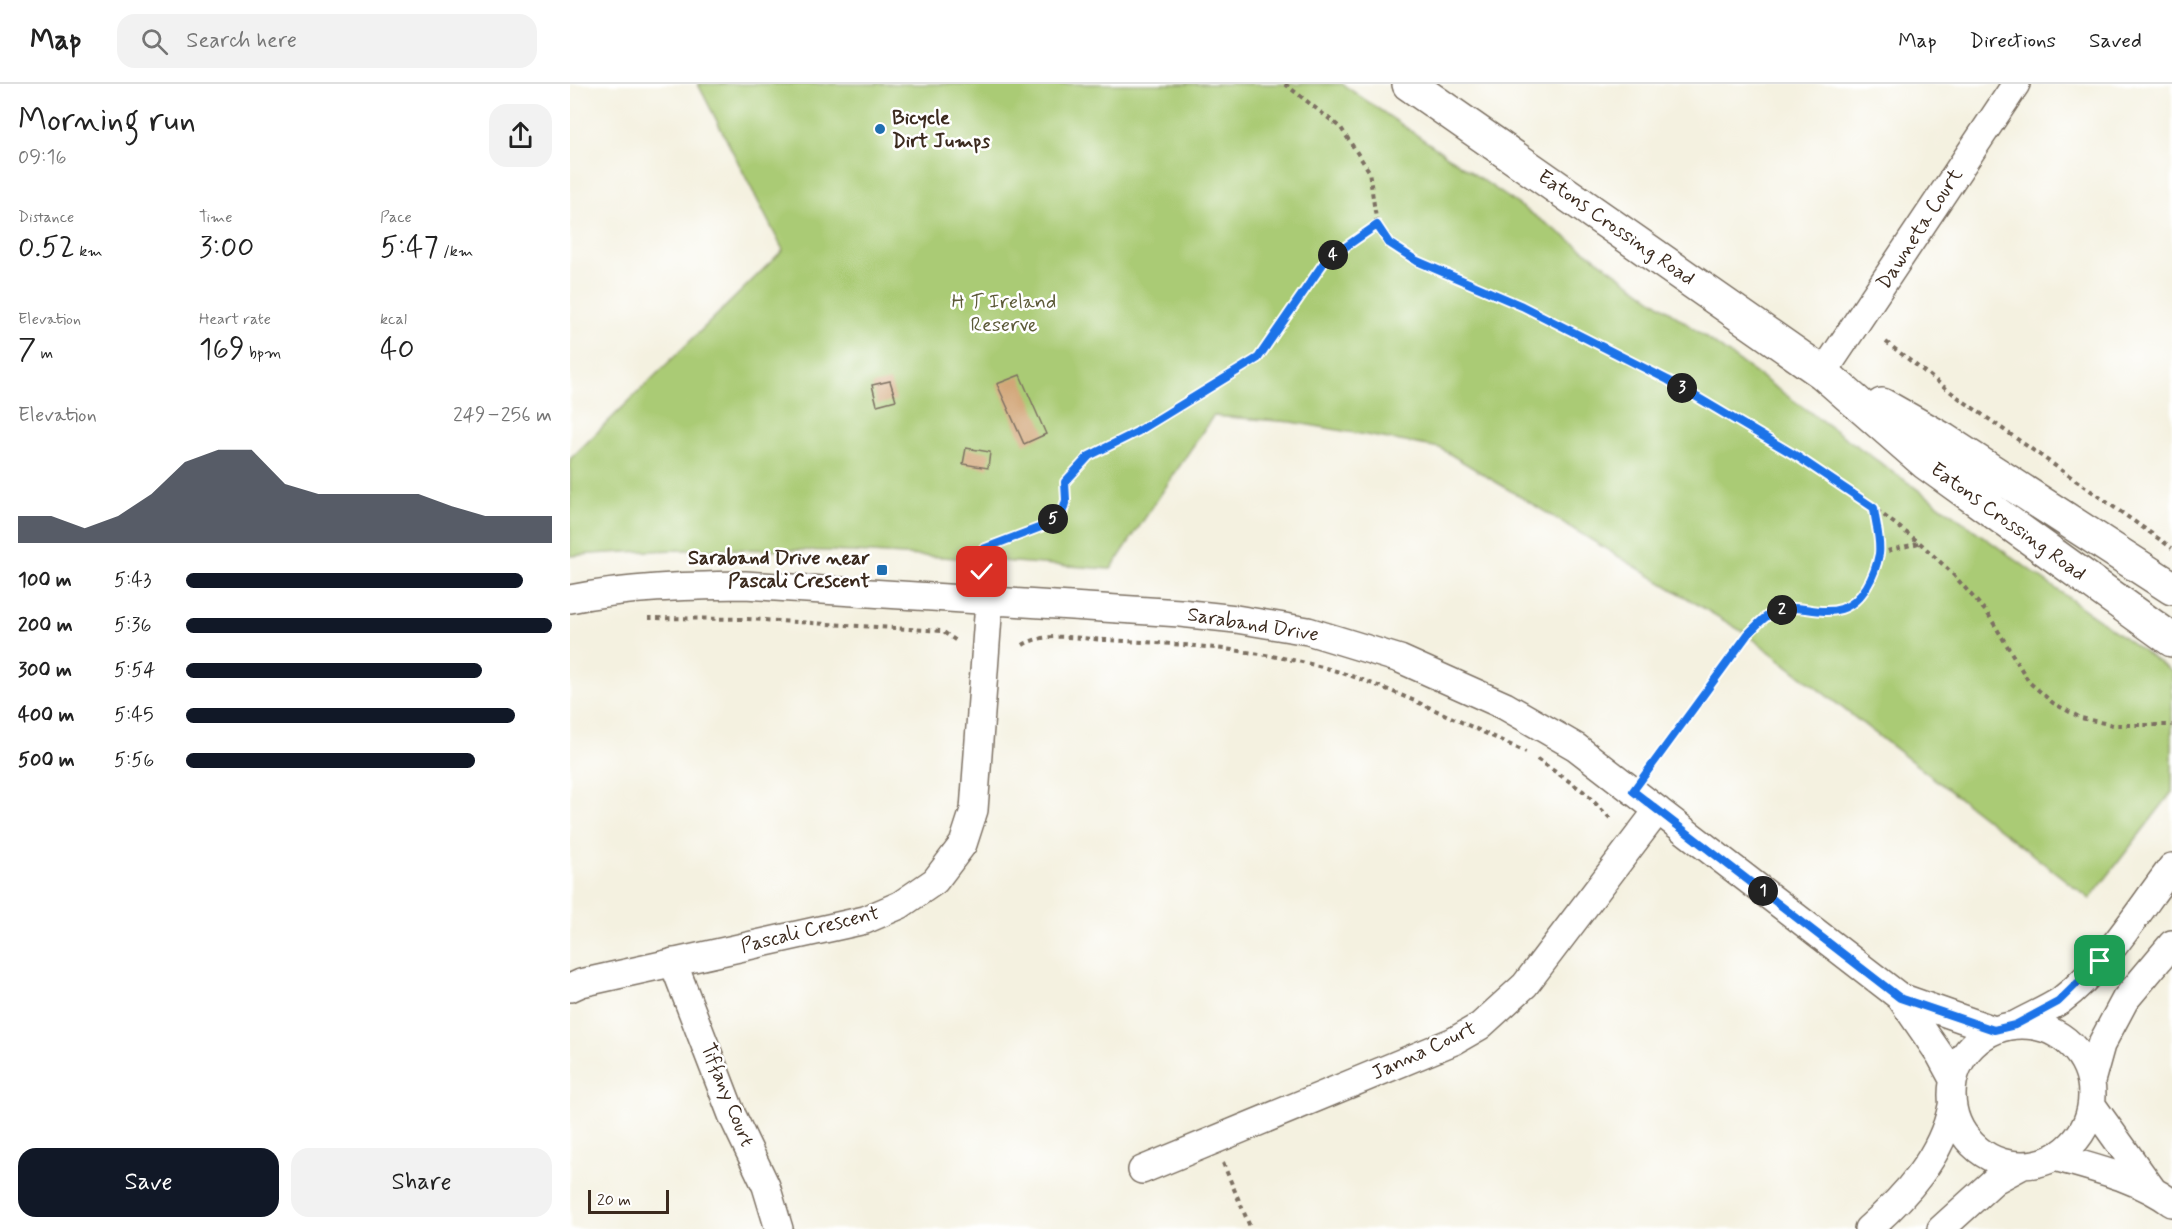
<!DOCTYPE html>
<html lang="en">
<head>
<meta charset="utf-8">
<style>
  body { margin:0; font-family:Mynerve,sans-serif; background:#f2f2f2; color:#222; height:100vh; display:flex; flex-direction:column; font-size:22px; white-space:nowrap }
  * { box-sizing:border-box; margin:0 }
  p { font-size:20px; color:#767676 }
  .icon { flex:none; width:33px; height:33px; fill:none; stroke:currentColor; stroke-width:2; stroke-linecap:round; stroke-linejoin:round }
  .map { position:relative; flex:1; overflow:hidden }
  .panel { display:flex; flex-direction:column; background:#fff; width:570px }
  .panel>* { flex:none }
  .scale { position:absolute; left:18px; bottom:15px; width:81px; box-sizing:border-box; padding-left:6px; border:3px solid #3b2a1e; border-top:0; font-size:16px; line-height:21px; white-space:nowrap; color:#3b2a1e; -webkit-text-stroke:4px #fff; paint-order:stroke }
  .pin { position:absolute; display:grid; place-items:center; width:51px; height:51px; color:#fff; margin:-26px; border-radius:12px; box-shadow:0 3px 9px #0006 }
  .km { position:absolute; width:30px; height:30px; margin:-15px; border-radius:50%; background:#222; color:#fff; font-size:16px; line-height:30px; text-align:center }
  .round { display:grid; place-items:center; flex:none; width:63px; height:63px; border-radius:18px; background:#f2f2f2 }
  .head { display:flex; align-items:center; justify-content:space-between; height:102px; padding:0 18px }
  h1 { font-size:33px; font-weight:600; line-height:45px }
  .metrics { display:grid; grid-template-columns:repeat(3,1fr); gap:9px; height:102px; padding:6px 18px }
  .metrics div { display:grid; align-content:center }
  .metrics b { font-size:30px; font-weight:600 }
  .metrics small { font-size:16px; font-weight:400 }
  .metrics p { font-size:16px }
  .chart { height:168px; padding:12px 18px }
  .chart p { display:flex; justify-content:space-between }
  .chart svg { width:100%; height:108px; margin-top:6px; fill:#111827; opacity:.7 }
  .cta { display:flex; gap:12px; margin-top:auto; padding:12px 18px }
  .cta a { flex:1; height:69px; border-radius:18px; background:#111827; color:#fff; font-size:24px; font-weight:600; line-height:69px; text-align:center }
  .cta a+a { background:#f2f2f2; color:#222 }
  ul { padding:0 18px; list-style:none; font-size:20px }
  li { display:grid; grid-template-columns:96px 72px 1fr; align-items:center; height:45px }
  li i { height:15px; border-radius:8px; background:#111827 }
  header { display:flex; align-items:center; gap:36px; box-sizing:border-box; height:84px; padding:0 30px; background:#fff; border-bottom:2px solid #e0e0e0 }
  header strong { font-size:28px }
  nav { display:flex; gap:33px; margin-inline-start:auto; font-size:21px }
  .search { width:420px; height:54px; background:#f2f2f2; display:flex; align-items:center; gap:15px; box-sizing:border-box; padding:0 21px; border-radius:18px; color:#767676; font-size:22px }
  main { display:flex; flex:1; min-height:0 }
  .map>svg:first-child { display:block }
  .green { fill:#aacb74; stroke:#727a49; stroke-width:1.5 }
  .building { fill:#d2a678 }
  .lines { fill:none; stroke-linecap:round; stroke-linejoin:round }
  .minor-casing { stroke:#7c7062; stroke-width:30 }
  .major-casing { stroke:#7c7062; stroke-width:36 }
  .path { stroke:#7c7062; stroke-width:4; stroke-dasharray:4.5 4.5; stroke-linecap:butt }
  .minor { stroke:#fff; stroke-width:27 }
  .major { stroke:#fff; stroke-width:33 }
  .route-casing { stroke:#fff; stroke-width:12 }
  .route { stroke:#1a73e8; stroke-width:8 }
  .poi-dot { fill:#1f6fb2; stroke:#fff; stroke-width:2 }
  .labels { text-anchor:middle; dominant-baseline:central; stroke-width:5; stroke-linejoin:round; paint-order:stroke }
  .poi-label { font-size:20px; font-weight:bold; fill:#3b2a1e; stroke:#fff; text-anchor:start }
  .street-label { font-size:20px; fill:#3b2a1e; stroke:#fff }
  .park-label { font-size:20px; fill:#5c5a38; stroke:#fff }
</style>
</head>
<body>
<header>
<strong>Map</strong>
<div class="search"><svg class="icon" aria-label="search" viewBox="0 0 24 24"><circle cx="10" cy="10" r="6"/><path d="M15 15l6 6"/></svg>Search here</div>
<nav><a>Map</a><a>Directions</a><a>Saved</a></nav>
</header>
<main>
<section class="panel">
<div class="head"><div><h1>Morning run</h1><p>09:16</p></div><a class="round"><svg class="icon" aria-label="share" viewBox="0 0 24 24"><path d="M12 15V3M7 8l5-5 5 5M5 13v7h14v-7"/></svg></a></div>
<div class="metrics">
<div><p>Distance</p><b>0.52<small> km</small></b></div>
<div><p>Time</p><b>3:00</b></div>
<div><p>Pace</p><b>5:47<small> /km</small></b></div>
</div>
<div class="metrics">
<div><p>Elevation</p><b>7<small> m</small></b></div>
<div><p>Heart rate</p><b>169<small> bpm</small></b></div>
<div><p>kcal</p><b>40</b></div>
</div>
<div class="chart"><p><span>Elevation</span>249–256 m</p>
<svg viewBox="0 0 160 44" preserveAspectRatio="none"><path d="M0 44V33L10 33L20 38L30 33L40 24L50 11L60 6L70 6L80 20L90 24L100 24L110 24L120 24L130 29L140 33L150 33L160 33V44z"/></svg>
</div>
<ul>
<li><b>100 m</b>5:43<i style="width:92%"></i></li>
<li><b>200 m</b>5:36<i style="width:100%"></i></li>
<li><b>300 m</b>5:54<i style="width:81%"></i></li>
<li><b>400 m</b>5:45<i style="width:90%"></i></li>
<li><b>500 m</b>5:56<i style="width:79%"></i></li>
</ul>
<div class="cta"><a>Save</a><a>Share</a></div>
</section>
<div class="map">
<svg width="1602" height="1145" viewBox="0 0 1602 1145">
  <rect width="100%" height="100%" fill="#fff"/>
  <filter id="ink" filterUnits="userSpaceOnUse"><feTurbulence type="fractalNoise" baseFrequency=".0167" numOctaves="2"/><feDisplacementMap in="SourceGraphic" scale="12" xChannelSelector="R" yChannelSelector="G"/><feConvolveMatrix kernelMatrix="1 2 1 2 8 2 1 2 1" color-interpolation-filters="sRGB"/></filter>
  <filter id="wash" filterUnits="userSpaceOnUse"><feTurbulence type="fractalNoise" baseFrequency=".008" numOctaves="4" result="noise"/><feDisplacementMap in="SourceGraphic" scale="24" xChannelSelector="R" yChannelSelector="G"/><feGaussianBlur stdDeviation="1.35" result="paint"/><feColorMatrix in="noise" values="0 0 0 0 0 0 0 0 0 0 0 0 0 0 0 0 0 1.4 0 .05"/><feComposite in="paint" operator="in"/></filter>
  <g filter="url(#wash)">
    <rect width="100%" height="100%" fill="#f4f1e0"/>
    <path class="green" d="M128 0H772L993 151 1602 588V708L1520 815 1178 551 870 364 722 338 643 332 541 485C361 472 180 456 0 472V375L213 166Z"/>
    <g id="blocks">
      <path class="building" d="M450 291 476 350 454 360 427 300Z
        M320 297 326 316 307 321 302 301Z
        M396 364 420 368 418 384 393 380Z"/>
    </g>
  </g>
  <g filter="url(#ink)">
    <use href="#blocks" fill-opacity="0" stroke="#7c7062" stroke-width="1.5"/>
    <g class="lines">
      <g class="minor-casing">
        <path id="minor" d="M1253 289 1446 0
          M0 515C58 503 116 502 175 501L610 529 666 535 738 547 830 575 935 622 1006 663 1330 913 1370 971 1383 995
          M103 878 162 1031 196 1102 209 1145
          M0 904 11 899 295 836 330 821 365 797 393 760 404 726 419 518
          M1330 913 1424 946
          M1382 1011a70 70 0 1 1 140 0a70 70 0 1 1-140 0Z
          M1445 941C1459 933 1476 926 1490 917 1534 884 1569 826 1602 783
          M1521 997 1531 961 1555 916 1602 860
          M1522 1021 1582 1105
          M1485 1073C1526 1085 1568 1094 1602 1119
          M572 1086 884 957 910 942 955 901 1088 726
          M1298 1145C1336 1112 1372 1072 1382 1022
          M1371 1145 1425 1096 1453 1081"/>
      </g>
      <g class="major-casing">
        <path id="major" d="M839 0 1253 289 1356 379 1602 556
          M1312 321 1374 356 1602 504"/>
      </g>
      <path class="path" d="M715 0 771 44 799 87 807 141 819 159 847 177 952 222 1098 296 1228 373 1304 424 1350 459 1381 488 1418 530 1459 598 1483 619 1511 634 1543 641H1602
        M1316 258 1386 312 1602 464
        M1309 469 1349 459
        M412 488 413 466 471 443 491 430 496 416 495 398 503 386 519 372 567 348 688 274 755 177 807 141
        M78 534 177 535 372 547 388 558
        M453 561C475 547 512 555 537 556 612 560 690 565 763 586 830 607 892 639 956 668
        M967 675 1013 707 1041 735
        M1078 687 1178 551C1189 539 1199 527 1215 525 1232 522 1252 531 1271 525 1293 518 1305 491 1309 470 1311 456 1305 438 1304 424
        M653 1079 681 1145"/>
      <use href="#minor" class="minor"/>
      <use href="#major" class="major"/>
    </g>
  </g>
  <g class="lines" filter="url(#ink)">
    <g class="route-casing">
      <path id="route" d="M412 488 413 465 471 443 492 430 496 416 495 398 519 372 567 348 688 274 755 177 807 141 819 159 847 177 952 222 1098 296 1228 373 1304 424C1305 437 1311 456 1309 470 1305 491 1293 518 1271 525 1252 531 1233 522 1215 524 1199 527 1189 539 1178 550L1063 707 1330 914 1424 946 1445 941 1488 918 1530 877"/>
    </g>
    <use href="#route" class="route"/>
  </g>
  <g class="poi-dot">
    <circle cx="310" cy="45" r="6"/>
    <rect x="306" y="480" width="12" height="12" rx="3"/>
  </g>
  <g class="labels">
    <g class="poi-label">
      <text x="322" y="34">Bicycle<tspan x="322" dy="23">Dirt Jumps</tspan></text>
      <text x="300" y="474" text-anchor="end">Saraband Drive near<tspan x="300" dy="23">Pascali Crescent</tspan></text>
    </g>
    <g class="street-label">
      <text transform="translate(1046 144) rotate(35)">Eatons Crossing Road</text>
      <text transform="translate(1350 145) rotate(-57)">Dawneta Court</text>
      <text transform="translate(1438 438) rotate(36)">Eatons Crossing Road</text>
      <text transform="translate(683 541) rotate(9)">Saraband Drive</text>
      <text transform="translate(240 846) rotate(-14)">Pascali Crescent</text>
      <text transform="translate(854 967) rotate(-25)">Janna Court</text>
      <text transform="translate(157 1011) rotate(68)">Tiffany Court</text>
    </g>
    <g class="park-label">
      <text x="434" y="218">H T Ireland<tspan x="434" dy="23">Reserve</tspan></text>
    </g>
  </g>
</svg>
<div class="scale">20 m</div>
<div class="pin" style="left:1530px;top:877px;background:#1e9e55"><svg class="icon" aria-label="arrive" viewBox="0 0 24 24"><path d="M6 21V4h12l-3 4 3 4H6"/></svg></div>
<div class="pin" style="left:412px;top:488px;background:#d93025"><svg class="icon" aria-label="check" viewBox="0 0 24 24"><path d="M5 12l5 5 9-10"/></svg></div>
<b class="km" style="left:1193px;top:807px">1</b>
<b class="km" style="left:1212px;top:526px">2</b>
<b class="km" style="left:1112px;top:304px">3</b>
<b class="km" style="left:763px;top:171px">4</b>
<b class="km" style="left:483px;top:435px">5</b>
</div>
</main>
</body>
</html>
